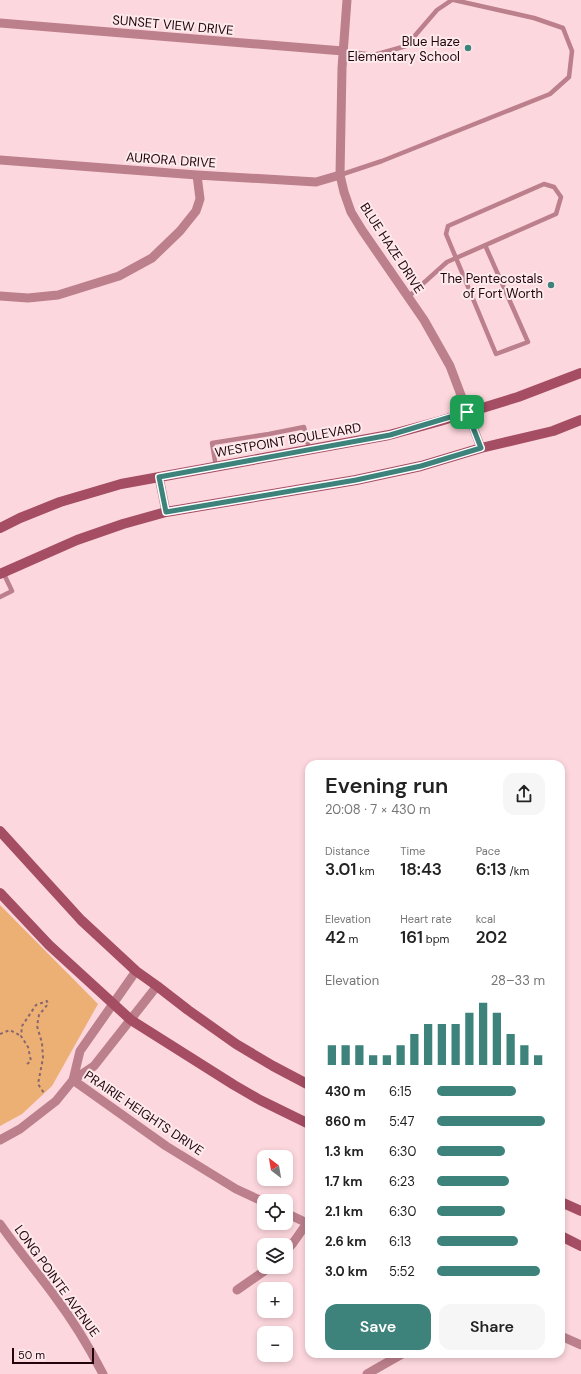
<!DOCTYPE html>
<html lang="en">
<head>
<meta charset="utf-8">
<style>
  body { margin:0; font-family:"DM Sans",sans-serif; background:#f6f6f6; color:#222; height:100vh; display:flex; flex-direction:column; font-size:15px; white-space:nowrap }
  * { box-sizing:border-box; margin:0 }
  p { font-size:13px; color:#767676 }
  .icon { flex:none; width:22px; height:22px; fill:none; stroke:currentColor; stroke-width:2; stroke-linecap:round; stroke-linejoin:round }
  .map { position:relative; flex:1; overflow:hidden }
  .drawer { position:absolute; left:305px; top:760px; width:260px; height:598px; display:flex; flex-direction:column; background:#fff; border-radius:12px; box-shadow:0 2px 6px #0003 }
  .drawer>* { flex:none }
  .needle { width:26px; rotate:329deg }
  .tools { position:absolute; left:257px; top:1150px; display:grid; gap:8px }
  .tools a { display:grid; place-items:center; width:36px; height:36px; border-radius:8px; background:#fff; box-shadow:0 2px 6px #0003; font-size:20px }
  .scale { position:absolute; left:12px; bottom:10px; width:82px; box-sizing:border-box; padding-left:4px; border:2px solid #23040d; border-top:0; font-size:11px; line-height:14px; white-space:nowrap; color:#23040d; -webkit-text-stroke:3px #fdeaed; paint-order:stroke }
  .pin { position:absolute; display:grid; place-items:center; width:34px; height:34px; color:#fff; margin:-17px; border-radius:8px; box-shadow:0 2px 6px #0006 }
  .round { display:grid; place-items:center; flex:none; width:42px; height:42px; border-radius:12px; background:#f6f6f6 }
  .summary { display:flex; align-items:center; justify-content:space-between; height:68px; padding:0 20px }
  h1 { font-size:22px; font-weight:600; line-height:30px }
  .metrics { display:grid; grid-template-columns:repeat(3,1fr); gap:6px; height:68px; padding:4px 20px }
  .metrics div { display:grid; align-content:center }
  .metrics b { font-size:17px; font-weight:600 }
  .metrics small { font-size:11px; font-weight:400 }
  .metrics p { font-size:11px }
  .chart { height:112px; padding:8px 20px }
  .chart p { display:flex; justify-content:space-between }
  .chart svg { width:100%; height:72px; margin-top:4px; stroke:#3d837b; stroke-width:6 }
  .primary-button { display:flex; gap:8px; margin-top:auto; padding:8px 20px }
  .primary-button a { flex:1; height:46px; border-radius:12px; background:#3d837b; color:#fff; font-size:16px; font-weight:600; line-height:46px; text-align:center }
  .primary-button a+a { background:#f6f6f6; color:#222 }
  ul { padding:0 20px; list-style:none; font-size:13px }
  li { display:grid; grid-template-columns:64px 48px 1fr; align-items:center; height:30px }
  li i { height:10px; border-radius:5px; background:#3d837b }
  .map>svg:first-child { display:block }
  .green { fill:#ecb074 }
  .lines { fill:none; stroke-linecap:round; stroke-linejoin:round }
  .path { stroke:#89676f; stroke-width:2; stroke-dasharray:3 3; stroke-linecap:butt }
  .service { stroke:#bc7f8c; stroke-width:4.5 }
  .minor { stroke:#bc7f8c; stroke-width:9 }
  .secondary { stroke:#a44d63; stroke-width:10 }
  .route-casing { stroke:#fff; stroke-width:8 }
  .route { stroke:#3d837b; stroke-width:5 }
  .poi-dot { fill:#3d837b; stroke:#fdeaed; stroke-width:1.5 }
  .labels { text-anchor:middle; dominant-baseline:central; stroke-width:4; stroke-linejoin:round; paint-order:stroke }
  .street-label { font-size:13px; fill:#23040d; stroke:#fdeaed }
  .poi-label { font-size:13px; fill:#23040d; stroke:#fdeaed; text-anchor:end }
</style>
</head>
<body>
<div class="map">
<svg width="581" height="1374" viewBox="0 0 581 1374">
  <rect width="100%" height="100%" fill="#fdd7de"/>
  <path class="green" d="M0 905 98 1004 52 1086 22 1114 0 1126Z"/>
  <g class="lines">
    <path class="path" d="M0 1034 10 1030 21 1036
      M27 1064 31 1061 28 1047 21 1036 22 1026 36 1005 47 1001 48 1004 39 1015 37 1026 42 1043 43 1058 38 1084 44 1093"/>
    <path class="service" d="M343 51 374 55 406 46 437 10 452 0
      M340 175 382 161 550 94 569 77 572 51 563 28 534 18 454 0
      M408 297 447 262 556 214 561 197 554 187 544 184 448 226 446 234 496 354 528 342 485 245
      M216 467 212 443 269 434 304 427 309 449
      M0 597 12 591 3 572"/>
    <path class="minor" d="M347 0 342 68 340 175 344 192 351 212 362 230 424 320 450 366 481 448
      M0 23 343 51
      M0 160 197 175 316 182 340 175
      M0 296 28 298 58 295 119 276 152 258 180 231 196 211 200 199 197 175
      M159 477 166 512
      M73 1080 166 1146 236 1189 264 1202
      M73 1080 80 1051 136 971
      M0 1140 20 1129 56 1101 73 1080 94 1066 157 986
      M286 1213 309 1224
      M0 1224C18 1250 38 1273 56 1298 74 1322 89 1347 103 1374
      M286 1251 293 1243 307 1223
      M237 1290 270 1267
      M561 1336 581 1345
      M367 1374 402 1354"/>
    <path class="secondary" d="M0 528 20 518 60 502 121 484 389 435 440 421 518 397 581 373
      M0 574 77 540 123 524 166 512 356 480 421 466 481 448 553 431 581 420
      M0 831 81 920 136 971 157 986 188 1010 236 1044 273 1066 309 1085
      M0 893 49 945 131 1020 234 1085 260 1100 309 1124
      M561 1202 581 1211
      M561 1236 581 1246"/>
  </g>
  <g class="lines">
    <g class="route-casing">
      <path id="route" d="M467 412 481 448 421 466 356 480 166 512 159 477 390 435Z"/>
    </g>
    <use href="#route" class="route"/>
  </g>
  <g class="poi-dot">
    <circle cx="468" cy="48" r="4"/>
    <circle cx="551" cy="285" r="4"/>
  </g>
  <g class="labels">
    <g class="street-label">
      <text transform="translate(173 25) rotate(5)">SUNSET VIEW DRIVE</text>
      <text transform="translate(171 160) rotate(4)">AURORA DRIVE</text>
      <text transform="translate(392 248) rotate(57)">BLUE HAZE DRIVE</text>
      <text transform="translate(288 440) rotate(-10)">WESTPOINT BOULEVARD</text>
      <text transform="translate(144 1113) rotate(34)">PRAIRIE HEIGHTS DRIVE</text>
      <text transform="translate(57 1281) rotate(54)">LONG POINTE AVENUE</text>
    </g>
    <g class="poi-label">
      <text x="460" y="41">Blue Haze<tspan x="460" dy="15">Elementary School</tspan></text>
      <text x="543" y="278">The Pentecostals<tspan x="543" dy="15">of Fort Worth</tspan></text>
    </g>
  </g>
</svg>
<div class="tools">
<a><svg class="needle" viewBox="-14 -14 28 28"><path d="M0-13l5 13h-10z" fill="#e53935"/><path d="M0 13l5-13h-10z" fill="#767676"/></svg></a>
<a><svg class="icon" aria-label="locate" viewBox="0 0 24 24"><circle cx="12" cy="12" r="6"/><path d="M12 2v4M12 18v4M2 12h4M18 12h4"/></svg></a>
<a><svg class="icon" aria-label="layers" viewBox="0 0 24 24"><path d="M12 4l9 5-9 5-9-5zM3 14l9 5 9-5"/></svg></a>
<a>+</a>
<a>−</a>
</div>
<div class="scale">50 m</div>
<div class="pin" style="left:467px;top:412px;background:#1e9e55"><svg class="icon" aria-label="arrive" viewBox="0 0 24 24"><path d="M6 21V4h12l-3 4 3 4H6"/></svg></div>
<section class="drawer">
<div class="summary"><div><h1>Evening run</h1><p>20:08 · 7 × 430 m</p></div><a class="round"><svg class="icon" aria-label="share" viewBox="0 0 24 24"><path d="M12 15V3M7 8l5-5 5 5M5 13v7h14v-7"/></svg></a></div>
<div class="metrics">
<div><p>Distance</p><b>3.01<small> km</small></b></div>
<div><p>Time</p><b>18:43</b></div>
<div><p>Pace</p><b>6:13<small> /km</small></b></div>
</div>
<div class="metrics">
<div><p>Elevation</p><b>42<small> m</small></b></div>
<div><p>Heart rate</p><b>161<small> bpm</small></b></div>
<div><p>kcal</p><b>202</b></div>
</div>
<div class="chart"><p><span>Elevation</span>28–33 m</p>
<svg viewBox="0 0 160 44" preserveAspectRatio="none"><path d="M5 44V32M15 44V32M25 44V32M35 44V38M45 44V38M55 44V32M65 44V25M75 44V19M85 44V19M95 44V19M105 44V12M115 44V6M125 44V12M135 44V25M145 44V32M155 44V38"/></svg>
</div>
<ul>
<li><b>430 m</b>6:15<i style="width:73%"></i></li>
<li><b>860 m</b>5:47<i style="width:100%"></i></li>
<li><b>1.3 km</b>6:30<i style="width:63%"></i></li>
<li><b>1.7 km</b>6:23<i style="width:67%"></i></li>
<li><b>2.1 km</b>6:30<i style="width:63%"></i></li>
<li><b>2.6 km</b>6:13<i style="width:75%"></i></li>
<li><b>3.0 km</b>5:52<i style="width:95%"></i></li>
</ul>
<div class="primary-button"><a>Save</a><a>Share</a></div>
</section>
</div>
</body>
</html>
